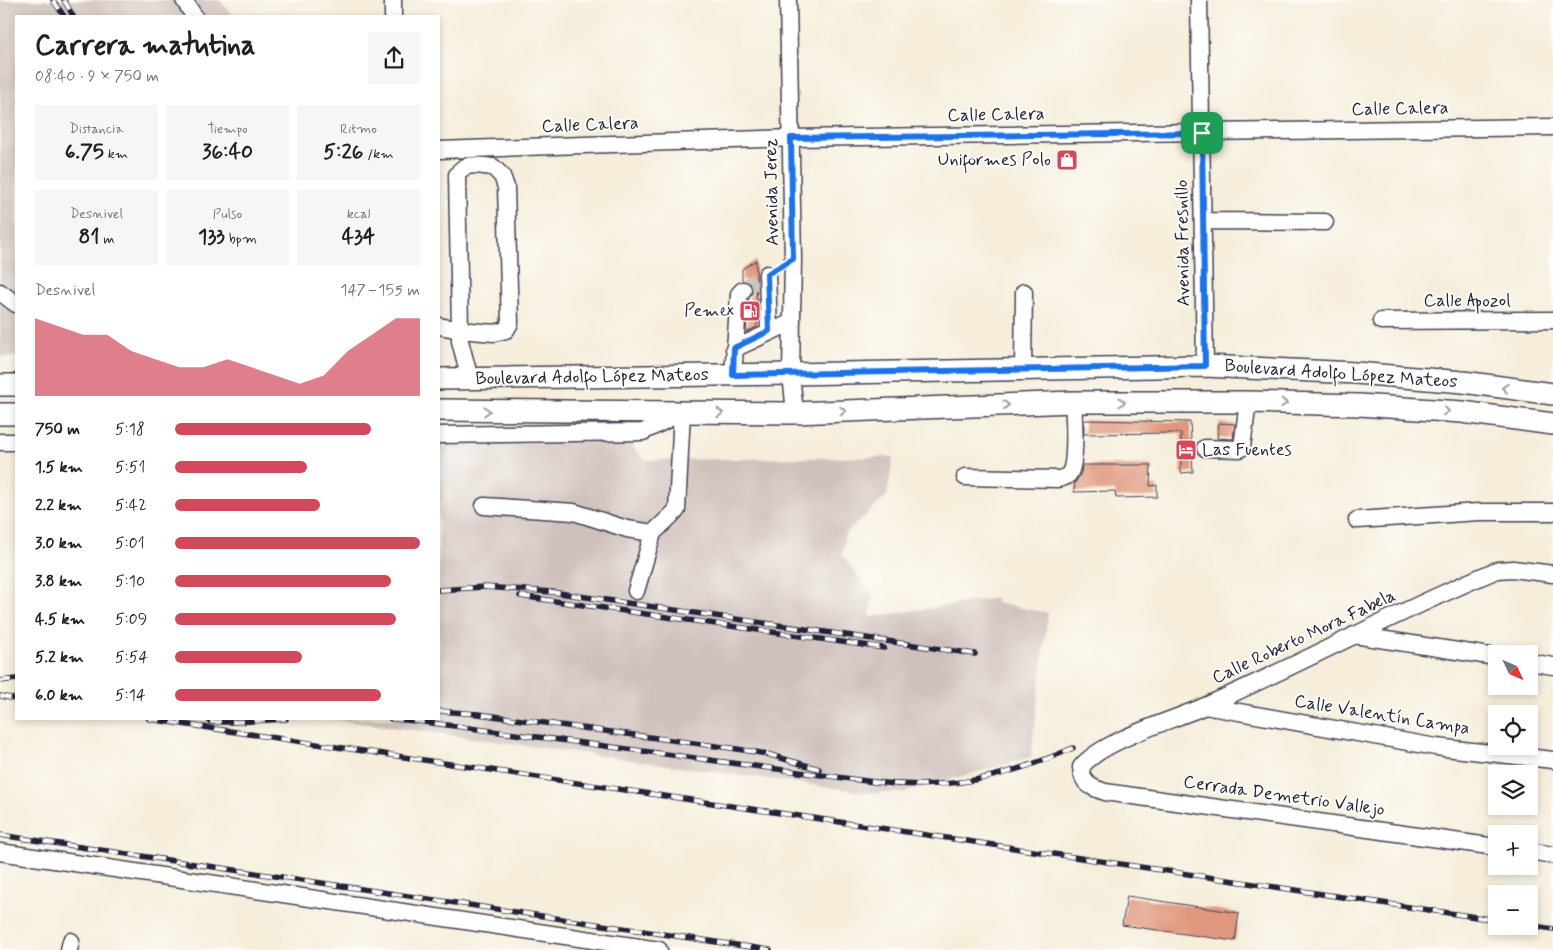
<!DOCTYPE html>
<html lang="es">
<head>
<meta charset="utf-8">
<style>
  body { margin:0; font-family:Mynerve,sans-serif; background:#f6f6f6; color:#202124; height:100vh; display:flex; flex-direction:column; font-size:19px; white-space:nowrap }
  * { box-sizing:border-box; margin:0 }
  p { font-size:16px; color:#757577 }
  .icon { flex:none; width:28px; height:28px; fill:none; stroke:currentColor; stroke-width:2; stroke-linecap:round; stroke-linejoin:round }
  .map { position:relative; flex:1; overflow:hidden }
  .details { position:absolute; left:15px; top:15px; width:425px; height:705px; display:flex; flex-direction:column; background:#fff; border-radius:0px; box-shadow:0 2px 8px #0003 }
  .details>* { flex:none }
  .needle { width:32px; rotate:134deg }
  .fabs { position:absolute; left:1488px; top:645px; display:grid; gap:10px }
  .fabs a { display:grid; place-items:center; width:50px; height:50px; border-radius:0px; background:#fff; box-shadow:0 2px 8px #0003; font-size:25px }
  .pin { position:absolute; display:grid; place-items:center; width:42px; height:42px; color:#fff; margin:-21px; border-radius:10px; box-shadow:0 2px 8px #0006 }
  .round { display:grid; place-items:center; flex:none; width:52px; height:52px; border-radius:0px; background:#f6f6f6 }
  .headline { display:flex; align-items:center; justify-content:space-between; height:85px; padding:0 20px }
  h1 { font-size:28px; font-weight:700; line-height:38px }
  .figures { display:grid; grid-template-columns:repeat(3,1fr); gap:8px; height:85px; padding:5px 20px }
  .figures div { display:grid; align-content:center; border-radius:0px; background:#f6f6f6; text-align:center }
  .figures b { font-size:21px; font-weight:700 }
  .figures small { font-size:14px; font-weight:400 }
  .figures p { font-size:14px }
  .chart { height:140px; padding:10px 20px }
  .chart p { display:flex; justify-content:space-between }
  .chart svg { width:100%; height:90px; margin-top:5px; fill:#d1495b; opacity:.7 }
  ul { padding:0 20px; list-style:none; font-size:16px }
  li { display:grid; grid-template-columns:80px 60px 1fr; align-items:center; height:38px }
  li i { height:12px; border-radius:6px; background:#d1495b }
  .map>svg:first-child { display:block }
  .industrial { fill:#cfc0bb }
  .building { fill:#e0977e }
  .lines { fill:none; stroke-linecap:round; stroke-linejoin:round }
  .minor-tunnel { stroke:#ccc5bb; stroke-width:16; stroke-dasharray:16 8; stroke-linecap:butt }
  .minor-casing { stroke:#424153; stroke-width:19 }
  .major-casing { stroke:#424153; stroke-width:24 }
  .minor { stroke:#fff; stroke-width:16 }
  .major { stroke:#fff; stroke-width:21 }
  .rail-casing { stroke:#22223b; stroke-width:5.5 }
  .rail { stroke:#fdfcf7; stroke-width:4; stroke-dasharray:11; stroke-linecap:butt }
  .oneway { stroke:#9c9ca7 }
  .route-casing { stroke:#fff; stroke-width:10 }
  .route { stroke:#1a73e8; stroke-width:6 }
  .labels { text-anchor:middle; dominant-baseline:central; stroke-width:4; stroke-linejoin:round; paint-order:stroke }
  .street-label { font-size:18px; fill:#22223b; stroke:#fdfcf7 }
  .poi-label { font-size:18px; fill:#22223b; stroke:#fdfcf7; text-anchor:end }
</style>
</head>
<body>
<div class="map">
<svg width="1553" height="950" viewBox="0 0 1553 950">
  <rect width="100%" height="100%" fill="#fdfcf7"/>
  <filter id="ink" filterUnits="userSpaceOnUse"><feTurbulence type="fractalNoise" baseFrequency=".02" numOctaves="2"/><feDisplacementMap in="SourceGraphic" scale="10" xChannelSelector="R" yChannelSelector="G"/><feConvolveMatrix kernelMatrix="1 2 1 2 8 2 1 2 1" color-interpolation-filters="sRGB"/></filter>
  <filter id="wash" filterUnits="userSpaceOnUse"><feTurbulence type="fractalNoise" baseFrequency=".0096" numOctaves="4" result="noise"/><feDisplacementMap in="SourceGraphic" scale="20" xChannelSelector="R" yChannelSelector="G"/><feGaussianBlur stdDeviation="1.12" result="paint"/><feColorMatrix in="noise" values="0 0 0 0 0 0 0 0 0 0 0 0 0 0 0 0 0 1.4 0 .05"/><feComposite in="paint" operator="in"/></filter>
  <g filter="url(#wash)">
    <rect width="100%" height="100%" fill="#f6eedb"/>
    <path class="industrial" d="M0 0H219L234 16H16V357H0Z
      M627 441 645 460 893 457 887 496 845 534 842 555 872 595 870 617 997 598 996 603 1048 613 1031 757 902 793H870L333 719H439V443Z"/>
    <g id="blocks">
      <path class="building" d="M756 260 757 327 746 332 749 298 752 293 753 288 750 283 742 280V269Z
        M1084 420 1190 422 1193 472 1181 473V433L1084 434Z
        M1219 423 1235 424 1233 439 1217 438Z
        M1082 465H1151L1150 486 1157 485V497L1116 498 1115 491 1074 492 1075 483 1081 473Z
        M1127 896 1239 913 1235 941 1122 925Z"/>
    </g>
  </g>
  <g filter="url(#ink)">
    <use href="#blocks" fill-opacity="0" stroke="#424153" stroke-width="1"/>
    <g class="lines">
      <path class="minor-tunnel" d="M743 290 756 280"/>
      <g class="minor-casing">
        <path id="minor" d="M184 0 194 16
          M393 0V16
          M788 0 793 259 791 374 795 413
          M1199 0 1205 366
          M439 150 791 138 1553 127
          M1203 221 1325 222
          M767 274 769 331
          M0 292 16 304
          M1381 321 1553 320
          M439 326 460 330 457 175C464 161 480 166 493 167L502 176 506 187 510 323 506 330 494 333 460 330V341L470 379
          M734 349 792 322
          M1023 369 1024 292
          M733 375 739 294 743 290
          M439 435 643 432 682 412 677 510 653 533
          M0 442H16
          M1205 448 1240 449 1242 447 1248 402
          M965 477 1058 479C1062 478 1066 478 1069 474 1077 464 1074 416 1073 402
          M484 506 574 512 627 529 653 533 636 591
          M1357 520 1479 512H1553
          M1354 635 1496 657
          M1529 662 1553 666
          M1205 706 1436 747 1553 760
          M1496 847 1105 792C1090 787 1082 784 1081 767 1103 740 1171 721 1205 706 1303 663 1398 611 1497 570L1513 569 1553 574
          M1529 851 1553 855
          M0 852 659 950
          M69 950 71 941"/>
      </g>
      <g class="major-casing">
        <path id="major" d="M439 379 791 374 1205 366 1356 373 1463 382 1553 394
          M0 385H16
          M439 410 795 413 1073 402H1248L1359 405 1462 412 1553 424
          M0 414H16"/>
      </g>
      <use href="#minor" class="minor"/>
      <use href="#major" class="major"/>
      <g class="rail-casing">
        <path id="rail" d="M53 0 64 16
          M64 0 73 16
          M439 590 484 587 552 592 975 654
          M520 596 884 648
          M0 681 16 679
          M0 696 16 699
          M439 711 478 714 731 748 767 754 819 769
          M149 719 1496 920
          M391 719 417 721 874 782C950 791 1004 778 1073 748
          M210 722H236L286 719
          M0 835 770 950
          M1529 925 1553 929"/>
      </g>
      <use href="#rail" class="rail"/>
    </g>
    <defs><path id="oneway-chevron" d="M-2-3.5L2.5 0L-2 3.5" fill="none" stroke-width="1.6" stroke-linecap="round" stroke-linejoin="round" transform="scale(1.25)"/></defs>
    <g class="oneway">
      <use href="#oneway-chevron" transform="translate(1505 388) rotate(-173)"/>
      <use href="#oneway-chevron" transform="translate(1122 402) rotate(-1)"/>
      <use href="#oneway-chevron" transform="translate(1284 403) rotate(2)"/>
      <use href="#oneway-chevron" transform="translate(1006 405) rotate(-2)"/>
      <use href="#oneway-chevron" transform="translate(487 411) rotate(1)"/>
      <use href="#oneway-chevron" transform="translate(843 411) rotate(-2)"/>
      <use href="#oneway-chevron" transform="translate(1446 411) rotate(4)"/>
      <use href="#oneway-chevron" transform="translate(720 413)"/>
    </g>
  </g>
  <g class="lines" filter="url(#ink)">
    <g class="route-casing">
      <path id="route" d="M1202 133 1205 366 733 375 734 348 769 331 767 274 793 259 791 138Z"/>
    </g>
    <use href="#route" class="route"/>
  </g>
  <defs>
    <g id="shop-square" transform="scale(1.125)"><rect x="-9" y="-9" width="18" height="18" rx="4" fill="#d1495b" stroke="#fdfcf7"/><path d="M-5-2.5h2.3a2.7 3.5 0 0 1 5.4 0H5L5.5 6h-11ZM-1.5-2.5h3a1.5 2.3 0 0 0-3 0Z" fill="#fff"/></g>
    <g id="fuel-square" transform="scale(1.125)"><rect x="-9" y="-9" width="18" height="18" rx="4" fill="#d1495b" stroke="#fdfcf7"/><path d="M-5.5-6h7V0h2V4h1.3V-2.5L3-4.5l.8-.8L6-3V5H2.5V1h-1V6h-7ZM-4.2-4.7v3.2H.2V-4.7Z" fill="#fff"/></g>
    <g id="hotel-square" transform="scale(1.125)"><rect x="-9" y="-9" width="18" height="18" rx="4" fill="#d1495b" stroke="#fdfcf7"/><path d="M-6-4.5h1.5V1H6V5H4.5V3h-9V5H-6ZM-4 0a1.8 1.8 0 1 1 3.6 0ZM.5 0V-2.5h3Q6-2.5 6 0Z" fill="#fff"/></g>
  </defs>
  <g fill-rule="evenodd">
    <use href="#shop-square" x="1067" y="160"/>
    <use href="#fuel-square" x="750" y="311"/>
    <use href="#hotel-square" x="1186" y="450"/>
  </g>
  <g class="labels">
    <g class="street-label">
      <text transform="translate(1400 109) rotate(-1)">Calle Calera</text>
      <text transform="translate(996 115) rotate(-1)">Calle Calera</text>
      <text transform="translate(590 125) rotate(-2)">Calle Calera</text>
      <text transform="translate(772 192) rotate(-91)">Avenida Jerez</text>
      <text transform="translate(1183 243) rotate(-91)">Avenida Fresnillo</text>
      <text x="1467" y="301">Calle Apozol</text>
      <text transform="translate(1341 374) rotate(4)">Boulevard Adolfo López Mateos</text>
      <text transform="translate(592 377) rotate(-1)">Boulevard Adolfo López Mateos</text>
      <text transform="translate(1304 637) rotate(-25)">Calle Roberto Mora Fabela</text>
      <text transform="translate(1382 715) rotate(9)">Calle Valentín Campa</text>
      <text transform="translate(1284 796) rotate(8)">Cerrada Demetrio Vallejo</text>
    </g>
    <g class="poi-label">
      <text x="1051" y="160">Uniformes Polo</text>
      <text x="734" y="311">Pemex</text>
      <text x="1202" y="450" text-anchor="start">Las Fuentes</text>
    </g>
  </g>
</svg>
<div class="fabs">
<a><svg class="needle" viewBox="-14 -14 28 28"><path d="M0-13l5 13h-10z" fill="#e53935"/><path d="M0 13l5-13h-10z" fill="#757577"/></svg></a>
<a><svg class="icon" aria-label="locate" viewBox="0 0 24 24"><circle cx="12" cy="12" r="6"/><path d="M12 2v4M12 18v4M2 12h4M18 12h4"/></svg></a>
<a><svg class="icon" aria-label="layers" viewBox="0 0 24 24"><path d="M12 4l9 5-9 5-9-5zM3 14l9 5 9-5"/></svg></a>
<a>+</a>
<a>−</a>
</div>
<div class="pin" style="left:1202px;top:133px;background:#1e9e55"><svg class="icon" aria-label="arrive" viewBox="0 0 24 24"><path d="M6 21V4h12l-3 4 3 4H6"/></svg></div>
<section class="details">
<div class="headline"><div><h1>Carrera matutina</h1><p>08:40 · 9 × 750 m</p></div><a class="round"><svg class="icon" aria-label="share" viewBox="0 0 24 24"><path d="M12 15V3M7 8l5-5 5 5M5 13v7h14v-7"/></svg></a></div>
<div class="figures">
<div><p>Distancia</p><b>6.75<small> km</small></b></div>
<div><p>Tiempo</p><b>36:40</b></div>
<div><p>Ritmo</p><b>5:26<small> /km</small></b></div>
</div>
<div class="figures">
<div><p>Desnivel</p><b>81<small> m</small></b></div>
<div><p>Pulso</p><b>133<small> bpm</small></b></div>
<div><p>kcal</p><b>434</b></div>
</div>
<div class="chart"><p><span>Desnivel</span>147–155 m</p>
<svg viewBox="0 0 160 44" preserveAspectRatio="none"><path d="M0 44V6L10 10L20 14L30 14L40 22L50 26L60 30L70 30L80 26L90 30L100 34L110 38L120 34L130 22L140 14L150 6L160 6V44z"/></svg>
</div>
<ul>
<li><b>750 m</b>5:18<i style="width:80%"></i></li>
<li><b>1.5 km</b>5:51<i style="width:54%"></i></li>
<li><b>2.2 km</b>5:42<i style="width:59%"></i></li>
<li><b>3.0 km</b>5:01<i style="width:100%"></i></li>
<li><b>3.8 km</b>5:10<i style="width:88%"></i></li>
<li><b>4.5 km</b>5:09<i style="width:90%"></i></li>
<li><b>5.2 km</b>5:54<i style="width:52%"></i></li>
<li><b>6.0 km</b>5:14<i style="width:84%"></i></li>
</ul>
</section>
</div>
</body>
</html>
